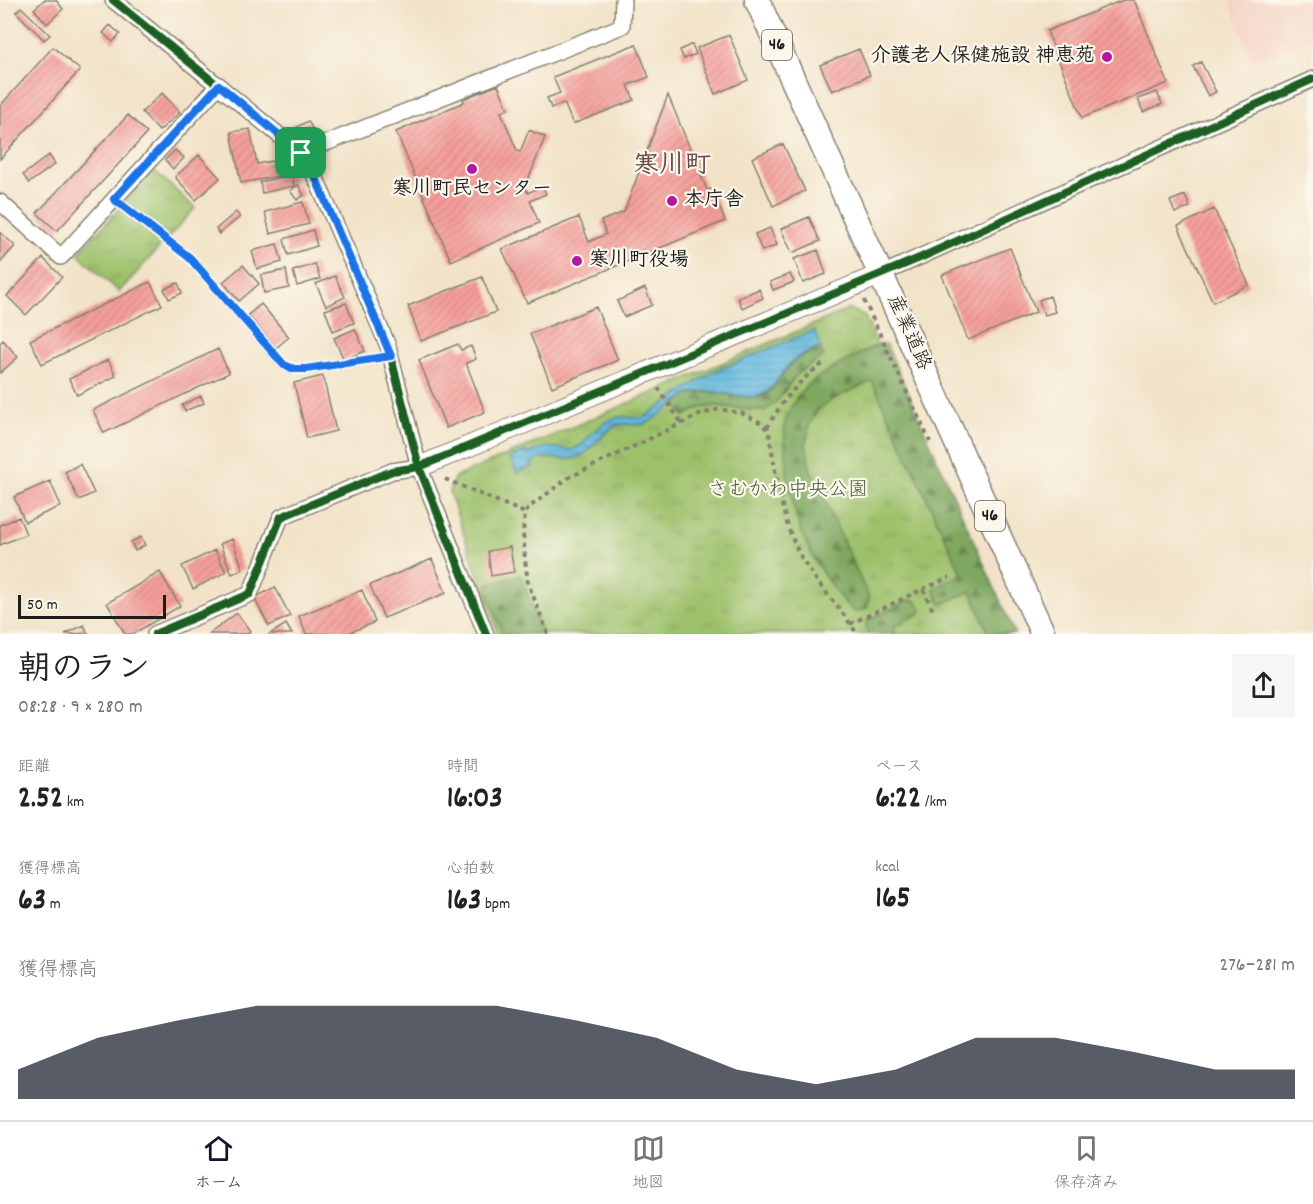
<!DOCTYPE html>
<html lang="ja">
<head>
<meta charset="utf-8">
<style>
  body { margin:0; font-family:Dekko,"Klee One",sans-serif; background:#f6f6f6; color:#222; height:100vh; display:flex; flex-direction:column; font-size:22px; white-space:nowrap }
  * { box-sizing:border-box; margin:0 }
  p { font-size:20px; color:#767676 }
  .icon { flex:none; width:33px; height:33px; fill:none; stroke:currentColor; stroke-width:2; stroke-linecap:round; stroke-linejoin:round }
  .map { position:relative; height:634px; overflow:hidden }
  .drawer { display:flex; flex-direction:column; background:#fff; flex:1 }
  .drawer>* { flex:none }
  .scale { position:absolute; left:18px; bottom:15px; width:148px; box-sizing:border-box; padding-left:6px; border:3px solid #1c1c1c; border-top:0; font-size:16px; line-height:21px; white-space:nowrap; color:#1c1c1c; -webkit-text-stroke:4px #fbf7ec; paint-order:stroke }
  .pin { position:absolute; display:grid; place-items:center; width:51px; height:51px; color:#fff; margin:-26px; border-radius:12px; box-shadow:0 3px 9px #0006 }
  .round { display:grid; place-items:center; flex:none; width:63px; height:63px; border-radius:0px; background:#f6f6f6 }
  .headline { display:flex; align-items:center; justify-content:space-between; height:102px; padding:0 18px }
  h1 { font-size:33px; font-weight:700; line-height:45px }
  .stats { display:grid; grid-template-columns:repeat(3,1fr); gap:9px; height:102px; padding:6px 18px }
  .stats div { display:grid; align-content:center }
  .stats b { font-size:30px; font-weight:700 }
  .stats small { font-size:16px; font-weight:400 }
  .stats p { font-size:16px }
  .chart { height:168px; padding:12px 18px }
  .chart p { display:flex; justify-content:space-between }
  .chart svg { width:100%; height:108px; margin-top:6px; fill:#111827; opacity:.7 }
  .menu { display:flex; justify-content:space-around; align-items:center; height:84px; border-top:2px solid #e0e0e0; background:#fff; font-size:16px; color:#767676 }
  .menu a { display:grid; justify-items:center; gap:3px }
  .menu .current { color:#111827 }
  .map>svg:first-child { display:block }
  .built { fill:#f5d2c2 }
  .grass { fill:url(#grass-tufts); stroke:#5c6e44; stroke-width:1.5 }
  .forest { fill:url(#forest-firs); stroke:#4d623e; stroke-width:1.5 }
  .water { fill:url(#water-rules); stroke:#3f6b7e; stroke-width:1.5 }
  .building { fill:url(#building-hatch) }
  .lines { fill:none; stroke-linecap:round; stroke-linejoin:round }
  .service-casing { stroke:#878072; stroke-width:10 }
  .minor-casing { stroke:#878072; stroke-width:18 }
  .tertiary-casing { stroke:#878072; stroke-width:22 }
  .primary-casing { stroke:#878072; stroke-width:27 }
  .path { stroke:#878072; stroke-width:4; stroke-dasharray:4.5 4.5; stroke-linecap:butt }
  .service { stroke:#fff; stroke-width:8 }
  .minor { stroke:#fff; stroke-width:15 }
  .tertiary { stroke:#fff; stroke-width:20 }
  .primary { stroke:#fff; stroke-width:24 }
  .cycleway-casing { stroke:#fbf7ec; stroke-width:11 }
  .cycleway { stroke:#1b5e20; stroke-width:8 }
  .route-casing { stroke:#fff; stroke-width:12 }
  .route { stroke:#1a73e8; stroke-width:8 }
  .poi-dot { fill:#b5179e; stroke:#fbf7ec; stroke-width:2 }
  .labels { text-anchor:middle; dominant-baseline:central; stroke-width:4.5; stroke-linejoin:round; paint-order:stroke }
  .shield { fill:#fbf7ec; stroke:#5f5e5a; stroke-width:1.5 }
  .shield-label { font-size:18px; font-weight:bold; fill:#1c1c1c }
  .poi-label { font-size:20px; font-weight:bold; fill:#1c1c1c; stroke:#fbf7ec; text-anchor:start }
  .street-label { font-size:20px; fill:#1c1c1c; stroke:#fbf7ec }
  .park-label { font-size:20px; fill:#505e3c; stroke:#fbf7ec }
  .district-label { font-size:26px; font-weight:bold; fill:#684a48; stroke:#fbf7ec }
</style>
</head>
<body>
<div class="map">
<svg width="1313" height="634" viewBox="0 0 1313 634">
  <defs>
    <pattern id="grass-tufts" width="24" height="20" patternUnits="userSpaceOnUse" patternTransform="scale(1.5)"><rect width="24" height="20" fill="#9dc16b"/><path d="M3 7l-1-3M5 7V3M7 7l1-3M15 17l-1-3M17 17v-4M19 17l1-3" fill="none" stroke="#87a55c"/></pattern>
    <pattern id="forest-firs" width="22" height="20" patternUnits="userSpaceOnUse" patternTransform="scale(1.5)"><rect width="22" height="20" fill="#7ea75f"/><path d="M5 1l3.5 6h-7zM16 11l3.5 6h-7z" fill="#66874e"/></pattern>
    <pattern id="water-rules" width="6" height="5" patternUnits="userSpaceOnUse" patternTransform="scale(1.5)"><rect width="6" height="5" fill="#62badf"/><path d="M0 2.5h6" fill="none" stroke="#549fbf"/></pattern>
    <pattern id="building-hatch" width="6" height="6" patternUnits="userSpaceOnUse" patternTransform="scale(1.5)"><rect width="6" height="6" fill="#f59f9a"/><path d="M-1 1l2-2M0 6l6-6M5 7l2-2" fill="none" stroke="#d18884"/></pattern>
  </defs>
  <rect width="100%" height="100%" fill="#fbf7ec"/>
  <filter id="ink" filterUnits="userSpaceOnUse"><feTurbulence type="fractalNoise" baseFrequency=".0167" numOctaves="2"/><feDisplacementMap in="SourceGraphic" scale="12" xChannelSelector="R" yChannelSelector="G"/><feConvolveMatrix kernelMatrix="1 2 1 2 8 2 1 2 1" color-interpolation-filters="sRGB"/></filter>
  <filter id="wash" filterUnits="userSpaceOnUse"><feTurbulence type="fractalNoise" baseFrequency=".008" numOctaves="4" result="noise"/><feDisplacementMap in="SourceGraphic" scale="24" xChannelSelector="R" yChannelSelector="G"/><feGaussianBlur stdDeviation="1.35" result="paint"/><feColorMatrix in="noise" values="0 0 0 0 0 0 0 0 0 0 0 0 0 0 0 0 0 1.4 0 .05"/><feComposite in="paint" operator="in"/></filter>
  <g filter="url(#wash)">
    <rect width="100%" height="100%" fill="#f2e3c8"/>
    <path class="built" d="M1229 0H1313V39L1253 62Z"/>
    <path class="grass" d="M154 170 195 208 119 292 78 254Z
      M849 309 864 315 1011 634H498L449 491 455 477Z"/>
    <path class="forest" d="M881 344 887 346 1015 634H989L971 591 942 604 938 600 934 589 962 574 872 381 833 399 817 411 809 426 806 444 810 468 869 598 867 608 856 612C848 609 843 600 837 593 803 550 789 508 786 454 785 440 782 426 788 413 801 384 821 374 848 360 859 355 869 348 881 344Z
      M820 348 824 356 797 374 777 401 764 411 717 406 700 408 684 416 676 406C692 379 733 399 755 398 774 397 781 371 795 361 802 355 812 352 820 348Z
      M518 576 521 577 542 634H503L486 588 488 584Z
      M909 600 916 601 921 609 920 613 893 627 896 634H869L866 626 868 620Z"/>
    <path class="water" d="M814 330 821 347C810 352 797 356 789 365 779 375 775 389 761 395 744 402 716 386 693 393 676 398 663 416 647 423 637 428 625 421 615 426 601 434 594 449 580 456 564 465 547 451 532 463L533 466 517 473 510 458 526 451 529 455 534 451 547 447 572 450 583 444 591 434 607 421 619 417 643 418 711 373Z"/>
    <g id="blocks">
      <path class="building" d="M44 0H56L63 9 47 24 34 9Z
        M1123 0H1134L1168 83 1082 118 1047 31Z
        M21 7 50 35 44 40 16 12Z
        M110 25 120 34 113 42 103 33Z
        M729 35 748 80 715 94 697 48Z
        M636 44 649 77 628 85 634 100 573 124 564 103 551 108 547 98 560 93 553 77Z
        M692 44 696 54 684 59 680 50Z
        M53 47 80 70 0 159V106Z
        M859 49 870 75 832 91 820 65Z
        M1201 62 1216 92 1208 96 1193 66Z
        M498 85 508 109 501 112 517 151 520 152 529 130 545 137 525 188 528 193 542 186 546 194 530 201 539 223 451 261 396 132 464 102 463 99Z
        M1157 92 1162 104 1143 112 1138 99Z
        M162 93 180 112 159 131 142 112Z
        M668 95 707 190 712 189 725 221 527 303 502 249 579 217 589 242 606 234 601 221 624 212Z
        M128 115 147 133 57 231 37 213Z
        M308 121 312 128 298 135 295 128Z
        M250 129 257 164 282 159 285 175 241 183 231 132Z
        M783 144 805 191 773 206 752 158Z
        M175 150 184 158 173 169 165 160Z
        M49 155 55 164 29 183 23 175Z
        M199 155 220 178 196 200 175 177Z
        M292 175 294 186 262 193 260 182Z
        M298 185 304 195 297 200 290 191Z
        M1185 195 1190 207 1175 213 1170 201Z
        M303 202 309 224 270 234 265 212Z
        M1214 209 1249 285 1213 302 1178 226Z
        M236 212 240 217 219 234 216 229Z
        M809 217 820 241 792 253 781 229Z
        M770 228 777 245 762 251 755 234Z
        M313 230 317 246 288 255 284 239Z
        M0 232 15 246 0 263Z
        M277 244 282 262 257 269 252 251Z
        M1010 248 1036 312 968 340 942 275Z
        M818 250 826 274 803 283 794 259Z
        M43 258 62 277 26 315 7 296Z
        M315 264 320 279 297 286 293 271Z
        M243 265 259 284 239 301 223 282Z
        M286 270 289 288 264 293 261 275Z
        M790 274 794 282 773 290 770 282Z
        M335 276 345 297 326 306 316 284Z
        M482 277 496 312 421 341 408 306Z
        M150 282 162 305 42 364 30 340Z
        M178 283 182 293 169 299 164 289Z
        M645 288 652 305 624 317 617 301Z
        M759 289 763 298 742 308 738 298Z
        M1050 296 1055 312 1044 315 1039 300Z
        M346 303 354 323 333 331 325 310Z
        M261 304 289 337 276 348 248 315Z
        M596 307 618 360 552 387 530 334Z
        M355 329 365 351 344 360 334 338Z
        M3 340 18 357 0 373V343Z
        M458 344 461 350 471 346 476 359 466 363 485 412 446 428 419 360Z
        M218 349 229 373 104 433 93 410Z
        M108 360 116 376 77 395 69 379Z
        M323 376 336 431 307 438 294 383Z
        M201 396 204 403 185 411 182 405Z
        M80 464 94 493 79 500 65 472Z
        M50 481 61 506 25 522 14 497Z
        M19 517 26 534 0 545V525Z
        M141 537 145 545 135 551 131 542Z
        M232 539 243 569 232 574 220 544Z
        M510 547 514 572 491 576 488 551Z
        M215 550 226 572 193 589 182 566Z
        M432 559 446 593 384 618 370 585Z
        M160 572 180 606 133 634H125L107 603Z
        M275 587 290 616 269 626 254 598Z
        M362 590 375 622 346 634H306L299 616Z
        M237 613 250 631 247 634H209Z
        M286 624 292 634H270Z
        M84 625 88 634H65Z"/>
    </g>
  </g>
  <g filter="url(#ink)">
    <use href="#blocks" fill-opacity="0" stroke="#878072" stroke-width="1.5"/>
    <g class="lines">
      <g class="service-casing">
        <path id="service" d="M114 199 190 258 283 365 294 369H306L391 356"/>
      </g>
      <g class="minor-casing">
        <path id="minor" d="M113 0 301 153 311 167 388 346 419 467 486 634
          M301 153 622 26 623 0
          M0 202 61 257 219 85
          M882 274 1313 79
          M155 634 250 594 281 517 392 471 419 467"/>
      </g>
      <g class="tertiary-casing">
        <path id="tertiary" d="M419 467 882 274"/>
      </g>
      <g class="primary-casing">
        <path id="primary" d="M757 0 1043 634"/>
      </g>
      <path class="path" d="M864 300 930 442
        M658 388 681 422
        M767 428C782 401 800 378 826 362
        M445 479 525 513
        M923 589 950 577
        M850 624 923 589 933 611
        M548 634 528 583 525 560 523 532 525 513 531 506 568 478 699 415 719 409 741 413 762 423 769 433C776 472 780 515 798 551 813 581 839 605 857 634"/>
      <use href="#service" class="service"/>
      <use href="#minor" class="minor"/>
      <use href="#tertiary" class="tertiary"/>
      <use href="#primary" class="primary"/>
      <g class="cycleway-casing">
        <path id="cycleway" d="M113 0 301 153 311 167 388 346 419 467 486 634
          M155 634 250 594 281 517 392 471 419 467 922 257 1313 79"/>
      </g>
      <use href="#cycleway" class="cycleway"/>
    </g>
  </g>
  <g class="lines" filter="url(#ink)">
    <g class="route-casing">
      <path id="route" d="M219 85 301 153 311 167 391 356 306 369H294L284 365 190 258 114 199Z"/>
    </g>
    <use href="#route" class="route"/>
  </g>
  <g class="poi-dot">
    <circle cx="1107" cy="57" r="6"/>
    <circle cx="472" cy="169" r="6"/>
    <circle cx="672" cy="201" r="6"/>
    <circle cx="577" cy="261" r="6"/>
  </g>
  <g class="labels">
    <g class="shield">
      <rect x="762" y="30" width="30" height="30" rx="4.5"/>
      <rect x="975" y="501" width="30" height="30" rx="4.5"/>
    </g>
    <g class="shield-label">
      <text x="777" y="45">46</text>
      <text x="990" y="516">46</text>
    </g>
    <g class="poi-label">
      <text x="1095" y="57" text-anchor="end">介護老人保健施設 神恵苑</text>
      <text x="472" y="190" text-anchor="middle">寒川町民センター</text>
      <text x="684" y="201">本庁舎</text>
      <text x="589" y="261">寒川町役場</text>
    </g>
    <g class="street-label">
      <text transform="translate(908 333) rotate(66)">産業道路</text>
    </g>
    <g class="park-label">
      <text x="788" y="491">さむかわ中央公園</text>
    </g>
    <g class="district-label">
      <text x="672" y="166">寒川町</text>
    </g>
  </g>
</svg>
<div class="scale">50 m</div>
<div class="pin" style="left:301px;top:153px;background:#1e9e55"><svg class="icon" aria-label="arrive" viewBox="0 0 24 24"><path d="M6 21V4h12l-3 4 3 4H6"/></svg></div>
</div>
<section class="drawer">
<div class="headline"><div><h1>朝のラン</h1><p>08:28 · 9 × 280 m</p></div><a class="round"><svg class="icon" aria-label="share" viewBox="0 0 24 24"><path d="M12 15V3M7 8l5-5 5 5M5 13v7h14v-7"/></svg></a></div>
<div class="stats">
<div><p>距離</p><b>2.52<small> km</small></b></div>
<div><p>時間</p><b>16:03</b></div>
<div><p>ペース</p><b>6:22<small> /km</small></b></div>
</div>
<div class="stats">
<div><p>獲得標高</p><b>63<small> m</small></b></div>
<div><p>心拍数</p><b>163<small> bpm</small></b></div>
<div><p>kcal</p><b>165</b></div>
</div>
<div class="chart"><p><span>獲得標高</span>276–281 m</p>
<svg viewBox="0 0 160 44" preserveAspectRatio="none"><path d="M0 44V32L10 19L20 12L30 6L40 6L50 6L60 6L70 12L80 19L90 32L100 38L110 32L120 19L130 19L140 25L150 32L160 32V44z"/></svg>
</div>
</section>
<nav class="menu">
<a class="current"><svg class="icon" aria-label="home" viewBox="0 0 24 24"><path d="M3 11l9-7 9 7M6 9v11h12V9"/></svg>ホーム</a>
<a><svg class="icon" aria-label="map" viewBox="0 0 24 24"><path d="M3 6l6-2 6 2 6-2v14l-6 2-6-2-6 2zM9 4v14M15 6v14"/></svg>地図</a>
<a><svg class="icon" aria-label="saved" viewBox="0 0 24 24"><path d="M7 4h10v16l-5-4-5 4z"/></svg>保存済み</a>
</nav>
</body>
</html>
